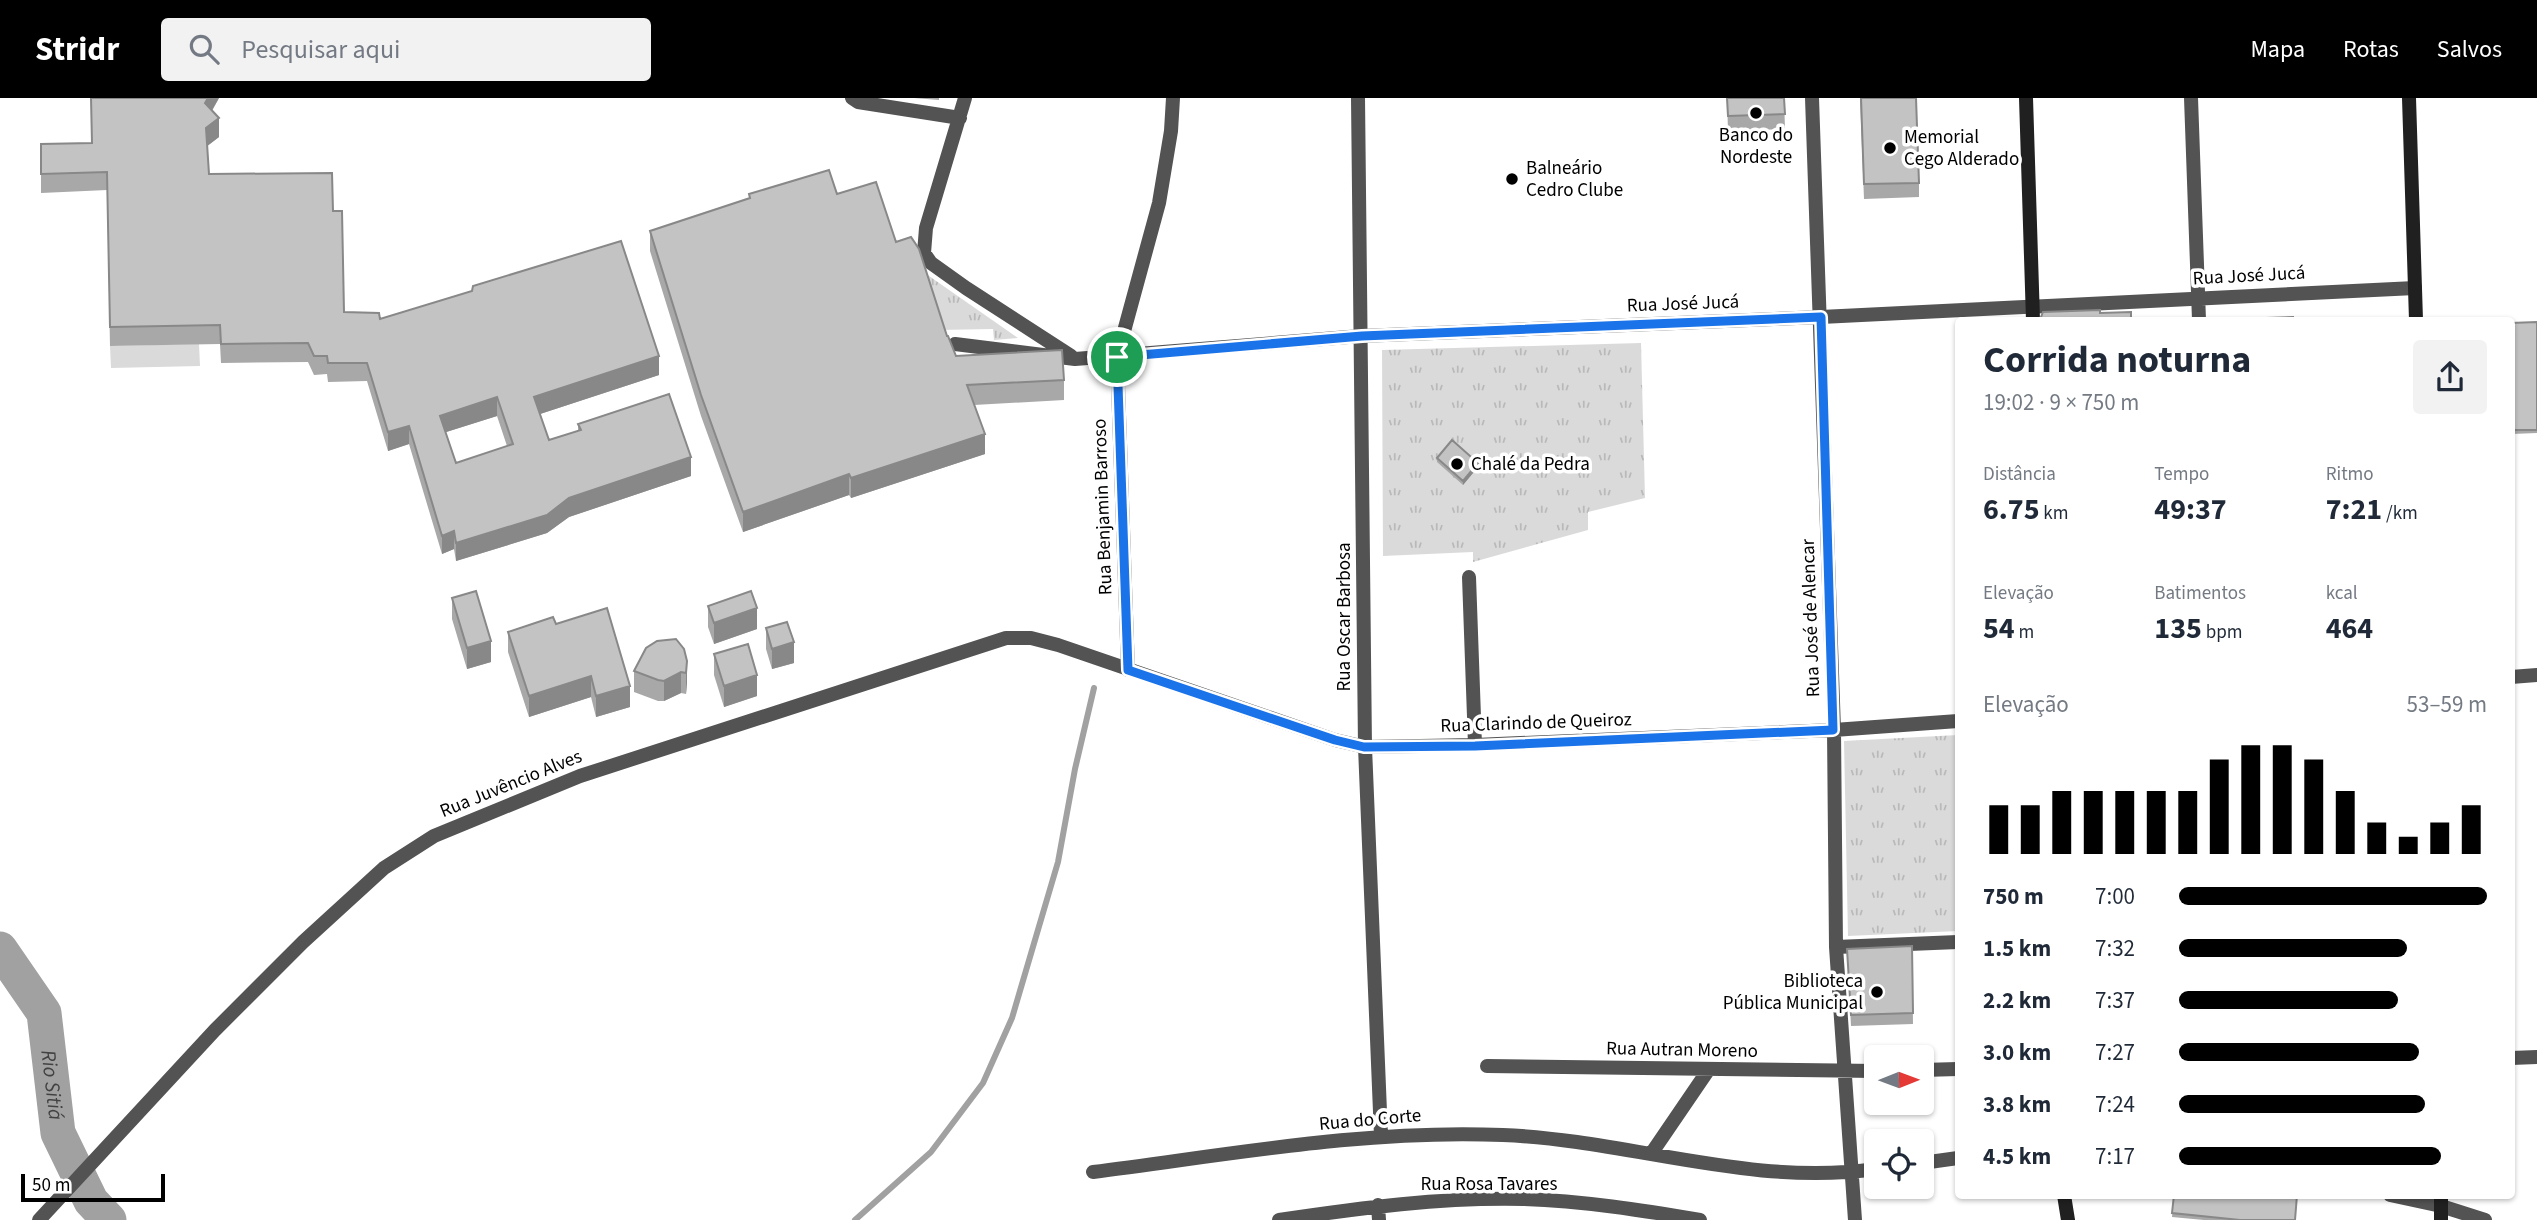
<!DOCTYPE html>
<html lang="pt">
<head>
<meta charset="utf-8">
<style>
  body { margin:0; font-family:"Source Sans 3",sans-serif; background:#f2f2f3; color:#1f2937; height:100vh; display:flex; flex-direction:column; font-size:26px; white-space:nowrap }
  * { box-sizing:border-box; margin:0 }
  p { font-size:23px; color:#747a83 }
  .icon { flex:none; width:38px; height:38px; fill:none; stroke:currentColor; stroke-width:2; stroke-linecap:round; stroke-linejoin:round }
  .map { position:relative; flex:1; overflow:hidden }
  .sheet { position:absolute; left:1955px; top:219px; width:560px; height:882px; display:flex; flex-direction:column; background:#fff; border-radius:7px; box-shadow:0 2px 5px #0004 }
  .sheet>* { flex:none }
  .needle { width:46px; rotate:89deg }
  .buttons { position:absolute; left:1864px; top:947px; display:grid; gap:14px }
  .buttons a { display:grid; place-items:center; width:70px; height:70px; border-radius:7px; background:#fff; box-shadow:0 2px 5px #0004; font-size:35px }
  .scale { position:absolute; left:21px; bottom:18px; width:144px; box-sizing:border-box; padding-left:7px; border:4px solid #000; border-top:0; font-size:19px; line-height:24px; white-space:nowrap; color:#000; -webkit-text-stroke:5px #fff; paint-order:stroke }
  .pin { position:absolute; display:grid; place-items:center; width:60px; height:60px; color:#fff; margin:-30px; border:4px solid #fff; border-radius:50%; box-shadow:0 2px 7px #0007 }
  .round { display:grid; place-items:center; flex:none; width:74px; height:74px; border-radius:7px; background:#f2f2f3 }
  .head { display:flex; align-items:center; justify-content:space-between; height:119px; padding:0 28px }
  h1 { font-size:38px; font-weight:700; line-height:52px }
  .metrics { display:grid; grid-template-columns:repeat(3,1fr); gap:10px; height:119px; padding:7px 28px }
  .metrics div { display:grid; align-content:center }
  .metrics b { font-size:30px; font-weight:700 }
  .metrics small { font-size:19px; font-weight:400 }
  .metrics p { font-size:19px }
  .chart { height:196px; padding:14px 28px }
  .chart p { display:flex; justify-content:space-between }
  .chart svg { width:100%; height:126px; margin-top:7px; stroke:#000; stroke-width:6 }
  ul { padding:0 28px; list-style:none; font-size:23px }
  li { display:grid; grid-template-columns:112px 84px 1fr; align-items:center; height:52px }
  li i { height:18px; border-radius:9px; background:#000 }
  header { display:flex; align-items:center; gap:42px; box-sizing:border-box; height:98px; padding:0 35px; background:#000; color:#fff }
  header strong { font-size:33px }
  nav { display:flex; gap:38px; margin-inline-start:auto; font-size:24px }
  .search { width:490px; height:63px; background:#f2f2f3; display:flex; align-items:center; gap:18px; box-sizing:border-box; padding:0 24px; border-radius:7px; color:#747a83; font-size:26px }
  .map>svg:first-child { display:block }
  .green { fill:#dadada }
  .park { fill:url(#park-tufts) }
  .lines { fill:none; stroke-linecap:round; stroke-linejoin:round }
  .stream { stroke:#a1a1a1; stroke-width:6 }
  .river { stroke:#a1a1a1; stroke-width:35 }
  .street { stroke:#535353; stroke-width:14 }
  .secondary { stroke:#202020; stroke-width:14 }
  .wall { fill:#a8a8a8; fill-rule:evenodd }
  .shaded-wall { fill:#888 }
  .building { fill:#c3c3c3; stroke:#888; stroke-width:2; fill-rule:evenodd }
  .route-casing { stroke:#fff; stroke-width:14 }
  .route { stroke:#1a73e8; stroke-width:9 }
  .poi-dot { fill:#000; stroke:#fff; stroke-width:2.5 }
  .labels { text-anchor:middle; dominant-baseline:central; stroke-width:7; stroke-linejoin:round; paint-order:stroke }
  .poi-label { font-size:19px; fill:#000; stroke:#fff; text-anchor:start }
  .street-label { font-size:19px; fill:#000; stroke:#fff }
  .water-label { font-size:21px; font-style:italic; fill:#424242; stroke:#fff }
</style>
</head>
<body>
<header>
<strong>Stridr</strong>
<div class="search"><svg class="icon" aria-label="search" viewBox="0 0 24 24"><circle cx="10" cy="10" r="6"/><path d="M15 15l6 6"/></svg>Pesquisar aqui</div>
<nav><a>Mapa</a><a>Rotas</a><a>Salvos</a></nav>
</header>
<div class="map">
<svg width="2537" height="1122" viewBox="0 0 2537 1122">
  <defs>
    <pattern id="park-tufts" width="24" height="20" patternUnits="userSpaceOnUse" patternTransform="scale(1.75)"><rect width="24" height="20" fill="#dadada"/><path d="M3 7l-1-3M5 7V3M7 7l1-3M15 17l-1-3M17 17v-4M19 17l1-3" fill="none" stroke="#b9b9b9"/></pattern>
  </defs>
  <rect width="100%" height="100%" fill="#fff"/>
  <path class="green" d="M199 246 200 268 111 270 110 248Z"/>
  <path class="park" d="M919 171 1018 240 994 242 993 231 938 232Z
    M1641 245 1645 400 1588 414V432L1473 464V454L1383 458 1382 252Z
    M1958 637V833L1848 838 1844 643Z"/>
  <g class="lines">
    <path class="stream" d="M855 1122 931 1054 983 985 1012 920 1058 764 1075 671 1094 590"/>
    <path class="river" id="s1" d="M0 851 44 915 58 1035 91 1103 109 1122"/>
    <path class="street" d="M852 0 858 4 960 20
      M965 0 926 130 924 155 931 165 966 190 1071 258
      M1358 0 1365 649 1381 1038
      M1812 0 1834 632 1836 849 1855 1122
      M2191 0 2199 222
      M955 246 1075 261 1361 238 1821 219 2415 190
      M1469 479 1475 647
      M1128 572 1117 259 1159 105 1171 33 1173 0
      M2511 579 2537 577
      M1836 849 1958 844
      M2511 960 2537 959
      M1487 968 1876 973
      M1922 972 1958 971
      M1651 1056 1709 971
      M1922 1065 1958 1060
      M1093 1074C1228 1057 1366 1031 1503 1037 1629 1042 1749 1089 1876 1071
      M2390 1097 2441 1108 2485 1122
      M1378 1107 1379 1122
      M39 1122 215 932 303 844 384 770 434 738 580 678 1006 540H1031L1058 547 1335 642 1365 649 1475 647 1834 632 1958 623
      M1279 1122C1360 1110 1442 1099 1524 1101 1583 1103 1641 1112 1700 1122"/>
    <path class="secondary" d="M2026 0 2033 222
      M2409 0 2416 222
      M2064 1097 2068 1122
      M2441 1097V1122"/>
  </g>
  <path class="wall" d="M91 0H219L212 13 219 39 207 48 209 76 333 113 344 214 659 277 540 316 549 342 578 333V326L691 378 569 419 547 435 456 463 454 451 442 456 409 346 388 353 367 283 328 284 327 276 314 277 308 264 221 265 220 246 110 248 107 92 41 95V46L92 45ZM497 318 507 348 456 365 446 334Z
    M914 0H939V2Z
    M1727 0H1784L1785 31 1728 33Z
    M1860 0 1919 85V99L1864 101Z
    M749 96H837L896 144 947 238 956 258 1064 282V302L974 307 985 356 851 400 849 397 743 434 701 318 650 153V133L749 101Z
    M2537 224V335L2511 336V225Z
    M1437 360 1478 369 1463 387 1437 364Z
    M452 500 491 564 467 571 452 521Z
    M708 508 757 531 714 546 708 529Z
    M556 526 630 609 596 619 591 599 529 619 508 554V534Z
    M766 530 794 565 772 571 766 551Z
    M684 551 687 584 686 596 681 595 664 603H658L634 594V573Z
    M714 556 757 598 724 609 714 577Z
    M1912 848 1913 926 1851 928 1847 851Z
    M2174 1097 2295 1122H2204L2172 1119Z"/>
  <path class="shaded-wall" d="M208 0H219L205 24V5Z
    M219 20V39L206 49V30Z
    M659 258V277L534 318V299Z
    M497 299V318L440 336V318Z
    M409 328V346L388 353V334Z
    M985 336V356L851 400V380Z
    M691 359V378L569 419 547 435 456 463V445L569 400Z
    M1478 365V369L1463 387V383Z
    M849 376V397L743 434V414Z
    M454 433V451L442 456V438Z
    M757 510V531L714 546V525Z
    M491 543V564L467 571V550Z
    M794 544V565L772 571V551Z
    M687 563V584L686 596V575Z
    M681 574V595L664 603V583Z
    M757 577V598L724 609V588Z
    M591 578V599L529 619V598Z
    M630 588V609L596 619V598Z"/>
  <path class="building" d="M91 0H208L205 5 219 20 206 30 209 76 332 75 333 113H342L344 214 379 215 380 221 472 193 473 188 621 143 659 258 534 299 549 342 581 332 578 326 669 296 691 359 569 400 547 417 456 445 454 433 442 438 409 328 388 334 367 265H328L327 258H314L308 245 221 246 220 227 110 229 107 74 41 76V46L92 45ZM497 299 513 346 456 365 440 318Z
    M1727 0H1784L1785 16 1728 18Z
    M1861 0H1916L1919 85 1864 86Z
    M829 72 837 96 876 84 896 144 911 139 919 151 947 238H948L956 258 1062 252 1064 282 967 287 985 336 851 380 849 376 743 414 701 297 650 133 750 100 749 96Z
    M2100 212V215L2131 214V222H2036L2041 219 2043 214Z
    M2293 219V222H2207H2208Z
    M2537 224V332H2511V225Z
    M1452 342 1478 365 1463 383 1437 360Z
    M476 493 491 543 467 550 452 500Z
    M751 493 757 510 714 525 708 508Z
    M607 510 630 588 596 598 591 578 529 598 508 534 553 519 556 526Z
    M787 524 794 544 772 551 766 530Z
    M676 541 684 551 687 563 686 575 681 574 664 583 658 582 634 573 646 550 657 543Z
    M748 546 757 577 724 588 714 556Z
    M1912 848 1913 915 1851 917 1847 851Z
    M2174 1097H2297L2295 1122H2240L2172 1115Z"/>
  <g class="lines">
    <g class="route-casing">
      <path id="route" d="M1821 219 1833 632 1475 648 1364 649 1335 642 1128 572 1117 259 1362 238Z"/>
    </g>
    <use href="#route" class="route"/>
  </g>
  <g class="poi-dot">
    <circle cx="1756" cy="15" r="7"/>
    <circle cx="1890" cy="50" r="7"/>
    <circle cx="1512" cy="81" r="7"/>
    <circle cx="1457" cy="366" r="7"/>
    <circle cx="1877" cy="894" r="7"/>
  </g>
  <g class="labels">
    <g class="poi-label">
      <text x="1756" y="37" text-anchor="middle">Banco do<tspan x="1756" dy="22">Nordeste</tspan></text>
      <text x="1904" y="39">Memorial<tspan x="1904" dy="22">Cego Alderado</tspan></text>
      <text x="1526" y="70">Balneário<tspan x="1526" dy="22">Cedro Clube</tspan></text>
      <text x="1471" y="366">Chalé da Pedra</text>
      <text x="1863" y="883" text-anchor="end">Biblioteca<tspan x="1863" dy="22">Pública Municipal</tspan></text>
    </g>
    <g class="street-label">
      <text transform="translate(2249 178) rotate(-3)">Rua José Jucá</text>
      <text transform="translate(1683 206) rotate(-2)">Rua José Jucá</text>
      <text transform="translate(1103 409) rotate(-92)">Rua Benjamin Barroso</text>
      <text transform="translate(1344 519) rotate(-90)">Rua Oscar Barbosa</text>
      <text transform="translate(1811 520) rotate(-92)">Rua José de Alencar</text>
      <text transform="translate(1536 625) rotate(-2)">Rua Clarindo de Queiroz</text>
      <text transform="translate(511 686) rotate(-22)">Rua Juvêncio Alves</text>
      <text transform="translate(1682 952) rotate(1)">Rua Autran Moreno</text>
      <text transform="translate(1370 1022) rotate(-5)">Rua do Corte</text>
      <text x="1489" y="1086">Rua Rosa Tavares</text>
    </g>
    <g class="water-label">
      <text stroke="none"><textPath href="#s1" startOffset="150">Rio Sitiá</textPath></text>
    </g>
  </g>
</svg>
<div class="buttons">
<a><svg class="needle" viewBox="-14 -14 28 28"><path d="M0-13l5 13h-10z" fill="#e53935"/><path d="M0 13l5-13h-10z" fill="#747a83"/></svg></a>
<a><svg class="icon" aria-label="locate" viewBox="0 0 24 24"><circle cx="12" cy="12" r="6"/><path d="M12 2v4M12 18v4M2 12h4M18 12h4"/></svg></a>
</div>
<div class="scale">50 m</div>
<div class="pin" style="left:1117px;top:259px;background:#1e9e55"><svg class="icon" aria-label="arrive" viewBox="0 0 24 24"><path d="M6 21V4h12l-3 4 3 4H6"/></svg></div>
<section class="sheet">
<div class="head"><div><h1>Corrida noturna</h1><p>19:02 · 9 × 750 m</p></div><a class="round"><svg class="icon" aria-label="share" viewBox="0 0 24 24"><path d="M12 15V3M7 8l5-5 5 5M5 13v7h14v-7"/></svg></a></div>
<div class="metrics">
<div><p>Distância</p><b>6.75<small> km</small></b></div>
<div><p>Tempo</p><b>49:37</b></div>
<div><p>Ritmo</p><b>7:21<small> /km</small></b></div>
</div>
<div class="metrics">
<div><p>Elevação</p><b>54<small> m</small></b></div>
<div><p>Batimentos</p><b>135<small> bpm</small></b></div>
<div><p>kcal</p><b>464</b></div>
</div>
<div class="chart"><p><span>Elevação</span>53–59 m</p>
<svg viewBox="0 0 160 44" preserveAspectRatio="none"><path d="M5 44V27M15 44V27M25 44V22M35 44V22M45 44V22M55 44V22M65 44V22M75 44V11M85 44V6M95 44V6M105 44V11M115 44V22M125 44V33M135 44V38M145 44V33M155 44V27"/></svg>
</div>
<ul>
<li><b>750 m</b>7:00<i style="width:100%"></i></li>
<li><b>1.5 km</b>7:32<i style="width:74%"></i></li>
<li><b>2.2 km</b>7:37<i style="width:71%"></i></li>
<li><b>3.0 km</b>7:27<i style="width:78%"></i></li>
<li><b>3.8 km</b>7:24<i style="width:80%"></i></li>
<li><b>4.5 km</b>7:17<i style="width:85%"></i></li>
</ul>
</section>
</div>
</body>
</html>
